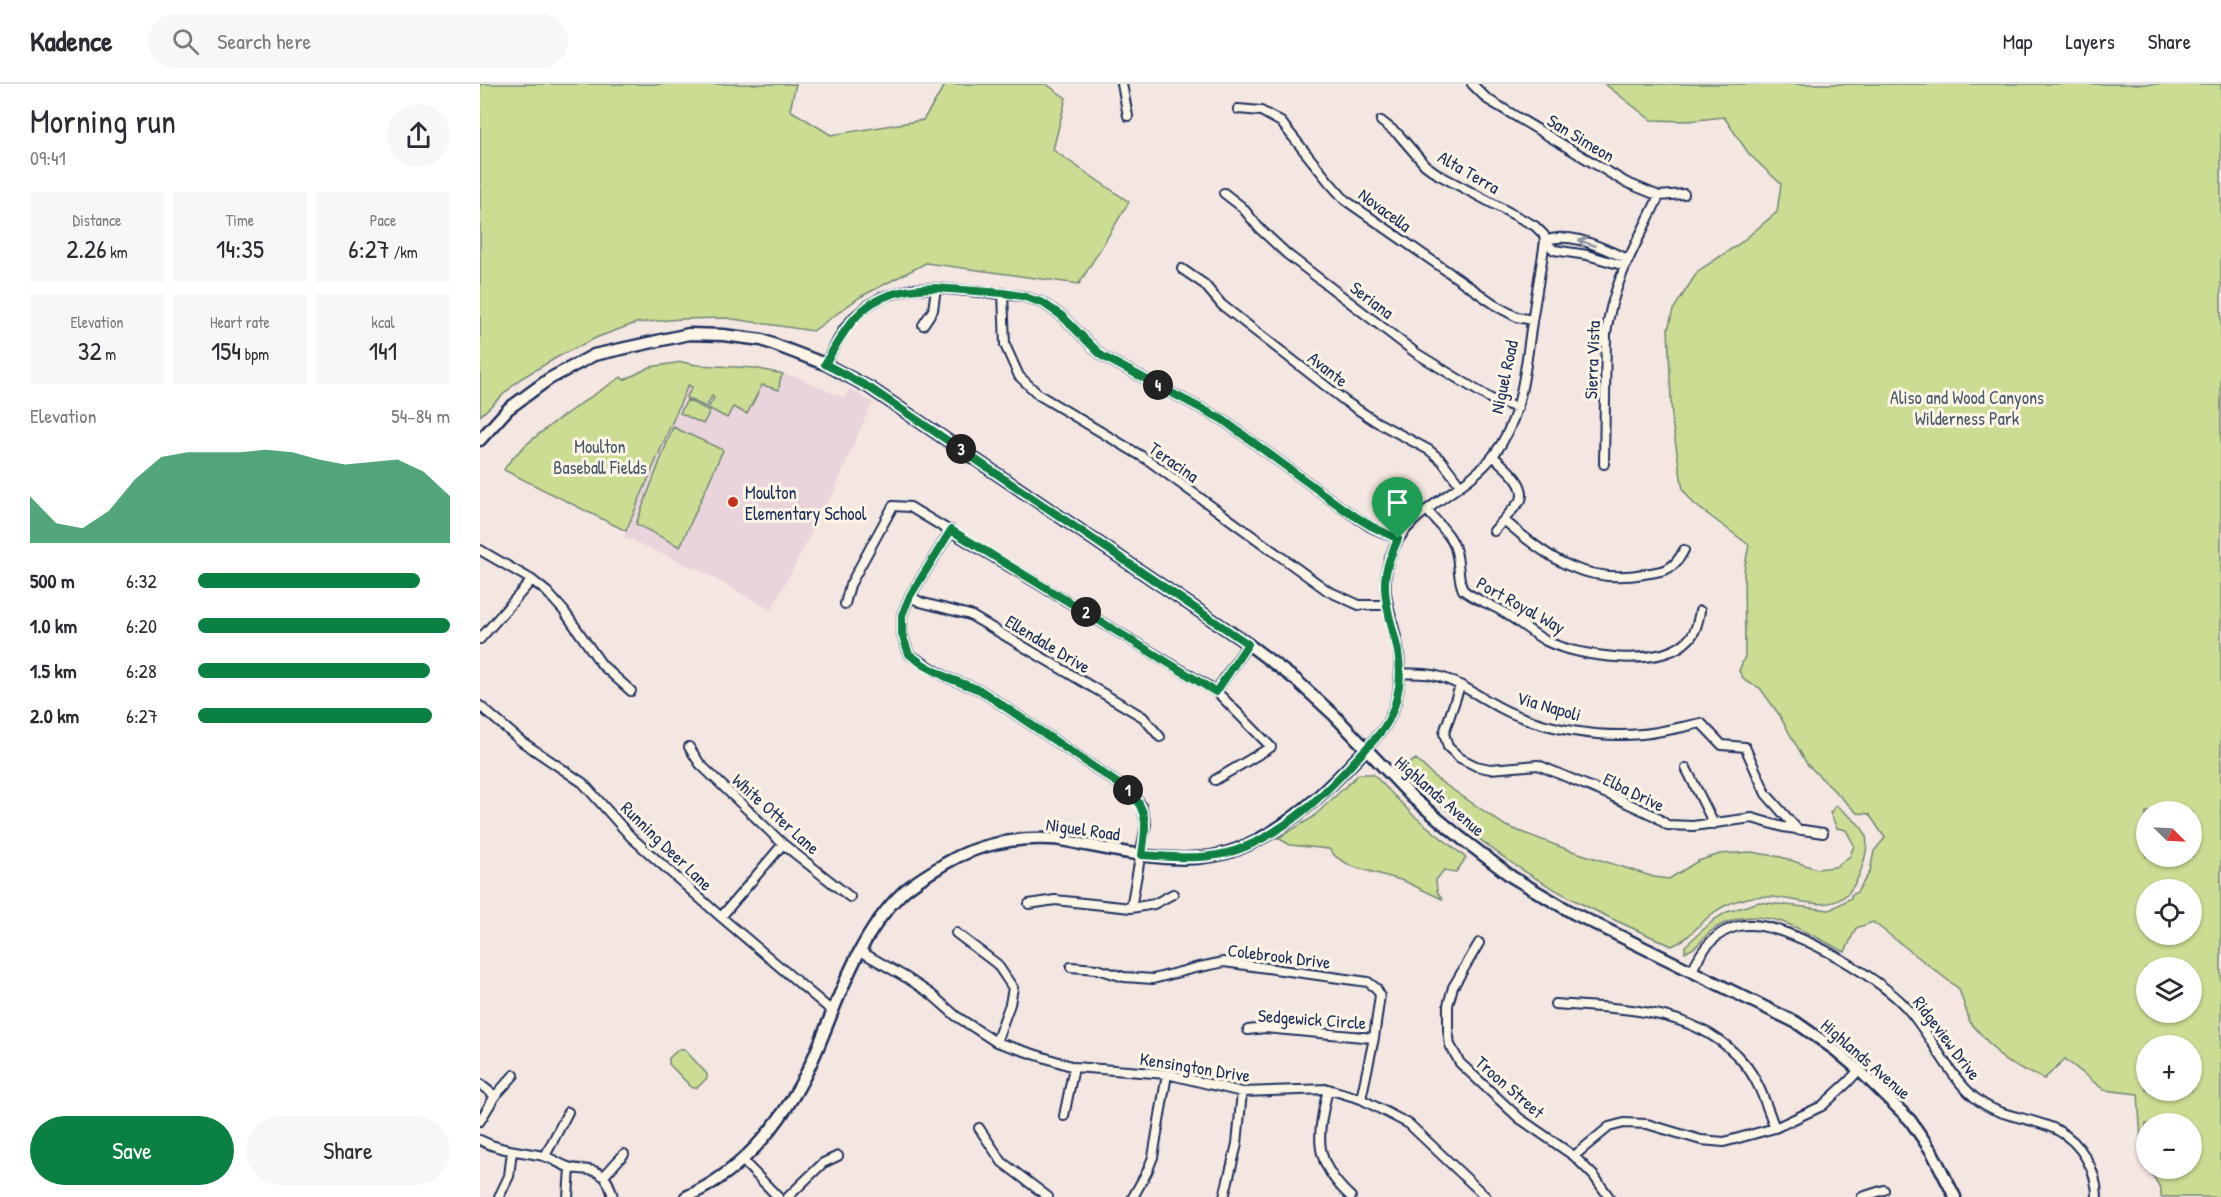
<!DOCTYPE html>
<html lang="en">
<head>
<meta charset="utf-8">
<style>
  body { margin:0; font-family:"Patrick Hand",sans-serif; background:#f7f7f7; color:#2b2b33; height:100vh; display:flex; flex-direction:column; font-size:22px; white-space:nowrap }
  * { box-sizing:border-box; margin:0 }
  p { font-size:20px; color:#7c7c81 }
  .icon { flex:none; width:33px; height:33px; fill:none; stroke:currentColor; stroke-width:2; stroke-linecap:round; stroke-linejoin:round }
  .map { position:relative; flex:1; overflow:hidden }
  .details { display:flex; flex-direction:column; background:#fff; width:480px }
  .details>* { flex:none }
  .needle { width:39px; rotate:114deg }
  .tools { position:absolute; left:1656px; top:717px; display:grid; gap:12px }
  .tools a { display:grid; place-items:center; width:66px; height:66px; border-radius:50%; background:#fff; box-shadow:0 2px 4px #0004; font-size:30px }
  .pin { position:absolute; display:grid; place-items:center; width:51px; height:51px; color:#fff; margin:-62px -26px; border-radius:50% 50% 50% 0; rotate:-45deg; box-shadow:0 0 6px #0007 }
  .pin .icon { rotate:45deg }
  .km { position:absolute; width:30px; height:30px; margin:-15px; border-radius:50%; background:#222; color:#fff; font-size:16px; line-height:30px; text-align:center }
  .round { display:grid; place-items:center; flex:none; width:63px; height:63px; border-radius:32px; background:#f7f7f7 }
  .head { display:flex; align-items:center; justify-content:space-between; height:102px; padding:0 30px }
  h1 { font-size:33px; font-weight:600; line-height:45px }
  .stats { display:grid; grid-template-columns:repeat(3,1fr); gap:9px; height:102px; padding:6px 30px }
  .stats div { display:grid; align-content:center; border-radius:0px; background:#f7f7f7; text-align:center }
  .stats b { font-size:26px; font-weight:600 }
  .stats small { font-size:16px; font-weight:400 }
  .stats p { font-size:16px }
  .chart { height:168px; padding:12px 30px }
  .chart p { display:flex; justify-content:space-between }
  .chart svg { width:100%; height:108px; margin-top:6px; fill:#0b8043; opacity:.7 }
  .button { display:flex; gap:12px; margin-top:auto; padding:12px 30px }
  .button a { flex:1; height:69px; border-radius:36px; background:#0b8043; color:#fff; font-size:24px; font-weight:600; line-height:69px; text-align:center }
  .button a+a { background:#f7f7f7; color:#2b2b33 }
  ul { padding:0 30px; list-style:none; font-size:20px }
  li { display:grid; grid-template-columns:96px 72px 1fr; align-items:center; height:45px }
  li i { height:15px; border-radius:8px; background:#0b8043 }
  header { display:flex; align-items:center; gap:36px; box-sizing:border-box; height:84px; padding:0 30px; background:#fff; border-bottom:2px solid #e1e1e2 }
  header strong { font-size:28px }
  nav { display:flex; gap:33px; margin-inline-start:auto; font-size:21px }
  .search { width:420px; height:54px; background:#f7f7f7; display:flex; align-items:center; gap:15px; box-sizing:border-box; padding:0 21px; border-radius:33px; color:#7c7c81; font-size:22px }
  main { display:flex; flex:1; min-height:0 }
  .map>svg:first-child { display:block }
  .built { fill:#ead4dc }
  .green { fill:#cadd92; stroke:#728678; stroke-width:1.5; fill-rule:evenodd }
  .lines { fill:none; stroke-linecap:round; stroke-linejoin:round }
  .minor-casing { stroke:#1b2f5e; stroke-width:12 }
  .major-casing { stroke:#1b2f5e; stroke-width:15 }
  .minor { stroke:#fcf5e5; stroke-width:8 }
  .major { stroke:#fcf5e5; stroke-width:10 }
  .oneway { stroke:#8c92a2 }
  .route-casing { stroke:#fff; stroke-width:12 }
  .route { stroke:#0b8043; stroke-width:8 }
  .poi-dot { fill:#c8321e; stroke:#fcf5e5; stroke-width:2 }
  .labels { text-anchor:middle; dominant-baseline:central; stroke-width:6; stroke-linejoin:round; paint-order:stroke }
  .street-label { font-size:18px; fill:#1b2f5e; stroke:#fcf5e5 }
  .park-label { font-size:18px; fill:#475a6b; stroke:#fcf5e5 }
  .poi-label { font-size:18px; fill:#1b2f5e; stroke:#fcf5e5; text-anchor:start }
</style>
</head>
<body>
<header>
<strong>Kadence</strong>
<div class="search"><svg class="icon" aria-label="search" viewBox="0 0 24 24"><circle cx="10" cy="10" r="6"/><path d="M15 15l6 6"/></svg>Search here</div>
<nav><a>Map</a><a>Layers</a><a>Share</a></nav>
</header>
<main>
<section class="details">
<div class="head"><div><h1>Morning run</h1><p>09:41</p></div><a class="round"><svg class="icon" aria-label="share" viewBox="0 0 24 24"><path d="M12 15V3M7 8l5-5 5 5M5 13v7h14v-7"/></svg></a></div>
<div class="stats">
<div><p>Distance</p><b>2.26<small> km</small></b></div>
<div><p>Time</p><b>14:35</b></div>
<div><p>Pace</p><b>6:27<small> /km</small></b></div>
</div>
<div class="stats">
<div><p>Elevation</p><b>32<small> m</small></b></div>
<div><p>Heart rate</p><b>154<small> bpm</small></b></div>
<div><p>kcal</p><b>141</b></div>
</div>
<div class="chart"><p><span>Elevation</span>54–84 m</p>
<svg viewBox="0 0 160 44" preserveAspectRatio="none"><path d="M0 44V25L10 36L20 38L30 31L40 18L50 9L60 7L70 7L80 7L90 6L100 7L110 10L120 12L130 11L140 10L150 15L160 25V44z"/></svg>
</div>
<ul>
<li><b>500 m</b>6:32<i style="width:88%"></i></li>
<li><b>1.0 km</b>6:20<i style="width:100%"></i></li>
<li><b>1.5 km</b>6:28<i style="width:92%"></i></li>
<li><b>2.0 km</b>6:27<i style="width:93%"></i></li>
</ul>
<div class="button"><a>Save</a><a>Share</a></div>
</section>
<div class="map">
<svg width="1741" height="1113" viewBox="0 0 1741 1113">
  <rect width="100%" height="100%" fill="#f4e6e1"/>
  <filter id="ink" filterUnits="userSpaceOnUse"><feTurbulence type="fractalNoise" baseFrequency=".0167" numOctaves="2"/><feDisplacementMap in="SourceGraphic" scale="12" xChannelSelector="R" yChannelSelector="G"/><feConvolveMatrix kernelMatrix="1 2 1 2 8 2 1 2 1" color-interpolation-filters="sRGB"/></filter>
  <g filter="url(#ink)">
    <path class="built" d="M303 290 319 294 364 314 370 305 396 321 391 322 388 327 355 405 291 526 219 486 144 453 208 301 267 330 281 301 290 302 300 296Z"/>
    <path class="green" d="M0 0H316L310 26 351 51 443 36 466 0H566L586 14 573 66 649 118 599 200 446 179 380 213 333 247 246 234 200 235 156 239 118 253 81 271 40 295 0 332Z
      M1125 0H1741V1113H1681V1105L1669 1085 1712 1084V1040H1666V1080L1662 1073 1658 1010 1624 1006 1585 975 1564 995 1525 977 1490 938 1479 905 1393 838 1376 844 1365 868C1331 852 1290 822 1251 837 1244 839 1235 844 1230 848 1219 857 1220 863 1205 868V862L1235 835 1247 828 1279 818 1350 826 1371 814V811L1377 808 1390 788 1394 767 1405 754 1389 730 1377 729 1327 680 1298 629 1280 604 1265 597 1259 587 1265 572 1264 486 1269 461 1214 420 1203 406 1192 337 1188 245 1193 226 1218 187 1259 160 1297 128 1301 100 1269 70 1244 33 1208 37 1171 36ZM1666 728H1712V772H1666ZM1666 806H1712V850H1666ZM1666 884H1712V928H1666ZM1666 962H1712V1006H1666Z
      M202 278 217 281 274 284 303 290 300 296 299 306 282 301 267 330 253 323 247 334 228 324 234 314 232 312 226 323 206 314 212 303 208 301 146 447 24 386C37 359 114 311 141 293L144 296 170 283Z
      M207 316 230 327 223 340 200 329Z
      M193 343 243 366 200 463 156 440Z
      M936 675 957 695 1026 742 1086 765 1174 793 1189 795 1218 777 1240 770 1271 768 1301 773 1337 785 1355 783 1370 772 1374 761 1366 746 1357 744 1350 729 1356 721C1381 743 1394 745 1383 780 1362 850 1317 804 1268 814 1253 817 1238 824 1227 834 1216 844 1207 856 1192 862 1129 834 1066 806 1011 764 979 739 951 712 922 684Z
      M879 690H893L933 731 986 774 976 788 964 786 956 796 957 807 962 815 924 797 871 782 856 773 849 765 810 761 798 754 832 734Z
      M199 965H204L227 990V994L217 1004H212L189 980V974Z"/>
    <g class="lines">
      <g class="minor-casing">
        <path id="minor" d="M642 0 648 32
          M992 0 1007 15 1145 98 1179 112 1204 110
          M758 25 781 27 801 38 849 98 865 116 1020 224 1037 233 1052 236
          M901 37 919 51 945 81 959 91 1055 142 1064 151 1065 157 1074 166 1107 171 1145 182
          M744 109 762 123 779 144 807 170 936 269 1011 315 1038 324
          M1065 157C1091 146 1123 165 1148 175
          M702 185 724 200 742 221 865 317 895 337 949 366 962 377 980 401
          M523 209 525 261 539 292 559 311 668 376 848 507 879 521H907
          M443 241 453 226 456 204
          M345 280 364 245 374 233 387 222 402 213 432 205 456 204 542 212 563 219 582 232 622 272 743 336 865 426 891 443 918 455
          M1013 372C1024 383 1047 399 1041 416L1014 447
          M1124 380 1126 250C1133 196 1157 160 1179 112
          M947 426C956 438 971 450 975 464 980 478 977 493 983 506 994 515 1008 519 1020 526 1036 535 1050 548 1066 557 1099 573 1180 585 1208 556 1216 549 1218 537 1220 527
          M1024 436C1066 473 1104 501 1164 490 1185 487 1194 486 1204 466
          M471 446 430 512 422 531V550L429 570 468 594 500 606 652 709 661 721 666 740 651 824
          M0 466 52 496 67 508 84 527 122 581 151 607
          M430 512 440 518 490 531 663 633 680 653
          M365 520 370 501 413 422 430 423 736 607 791 663 735 696
          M0 555 52 496
          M920 589C930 590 942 589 952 591 980 596 1005 618 1031 629 1071 646 1119 654 1162 650 1182 648 1202 643 1221 639L1242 661 1265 663 1286 710 1318 746
          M980 602 964 649 968 663 980 674 996 682 1010 685 1058 681 1132 712 1175 732 1187 741 1213 742 1272 734 1303 743 1343 749
          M736 607 768 560
          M0 622 41 657 103 699 151 753 241 833 352 927
          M209 663 220 680 303 760 370 813
          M885 666C892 657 903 648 908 637 922 612 922 580 916 553 909 523 900 504 910 473 927 424 983 410 1013 372 1043 334 1045 284 1052 238 1056 211 1061 184 1065 157
          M1206 684 1234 740
          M549 820 575 816 651 824 674 820 693 810
          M241 833 303 760
          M476 849 517 880 533 904 530 920 516 958
          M999 859 973 903 968 921V946L970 961 980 979 1039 1034 1094 1072 1114 1092 1129 1113
          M380 867 427 894 451 910 476 932 516 958 594 983 687 990 762 1008 848 1005 881 1015 929 1040 1006 1113
          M591 883 617 885 644 893 673 895 715 884 744 878 888 898 896 904 900 911 894 954 881 1015
          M1212 887C1221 866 1236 847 1259 842 1299 832 1399 893 1426 923 1451 950 1467 990 1494 1013 1530 1044 1578 1026 1606 1074 1613 1086 1617 1099 1617 1113
          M1075 920C1141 925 1216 923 1263 978 1279 996 1286 1021 1295 1044
          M768 946 785 944 894 954
          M0 1000 15 1012
          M848 1005C837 1053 832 1077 871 1113
          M584 1032 594 983
          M0 1037 15 1012 34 991
          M499 1044 522 1078 568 1113
          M0 1056C20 1067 41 1067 63 1072 72 1074 79 1080 88 1083 100 1087 113 1083 123 1092 129 1097 131 1106 133 1113
          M65 1072 88 1028
          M1094 1072 1129 1043 1144 1039 1167 1040 1221 1056 1244 1058 1295 1044 1342 1022 1367 999 1379 986
          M262 1076 298 1113
          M124 1092 144 1070
          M19 1113 29 1092 32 1067
          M88 1113 90 1084
          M308 1113 343 1079 358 1072
          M653 1113 667 1088 673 1073 687 990
          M744 1113 757 1060 762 1008
          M1382 1113 1404 1106"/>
      </g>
      <g class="major-casing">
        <path id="major" d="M0 356 28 325 69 295 114 271 209 250 243 251 282 256 345 280 390 304 768 560 816 596 854 631 933 714 981 754 1032 793 1093 829 1317 939 1354 965 1379 986 1430 1036 1452 1068 1475 1113
          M206 1113C268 1085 310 1029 336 968 359 914 378 852 421 810 433 798 452 788 466 779 496 761 535 753 571 755 582 755 595 759 606 761 655 770 710 784 758 765 809 745 848 705 885 666"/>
      </g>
      <use href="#minor" class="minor"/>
      <use href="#major" class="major"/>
    </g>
    <defs><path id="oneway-shaft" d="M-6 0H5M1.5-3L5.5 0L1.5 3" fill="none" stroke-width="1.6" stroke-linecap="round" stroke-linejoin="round" transform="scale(1.5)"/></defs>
    <use class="oneway" href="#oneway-shaft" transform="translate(1107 159) rotate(-161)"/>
  </g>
  <g class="lines" filter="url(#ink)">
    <g class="route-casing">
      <path id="route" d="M456 204 523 209 542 212 563 219 582 232 622 272 743 336 865 426 891 442 918 455C911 471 904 486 905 504 906 539 924 563 919 602 917 615 914 626 908 637 902 649 891 659 882 669 847 708 807 748 757 766 725 777 694 773 662 771 666 744 669 731 652 709L500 606 468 594 444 581 429 570 422 550V531L430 512 471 446 736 608 768 560 390 304 345 280C375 226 391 206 456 204Z"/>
    </g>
    <use href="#route" class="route"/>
  </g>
  <circle class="poi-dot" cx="253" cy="418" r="6"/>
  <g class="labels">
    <g class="street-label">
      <text transform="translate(1101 54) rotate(31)">San Simeon</text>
      <text transform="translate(989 88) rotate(30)">Alta Terra</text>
      <text transform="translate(905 126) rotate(36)">Novacella</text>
      <text transform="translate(892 216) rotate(37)">Seriana</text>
      <text transform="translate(1112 276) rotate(-88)">Sierra Vista</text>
      <text transform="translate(848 285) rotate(38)">Avante</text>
      <text transform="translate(1024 293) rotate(-78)">Niguel Road</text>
      <text transform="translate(694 378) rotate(35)">Teracina</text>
      <text transform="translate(1041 521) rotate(29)">Port Royal Way</text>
      <text transform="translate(568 560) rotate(31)">Ellendale Drive</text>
      <text transform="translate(1069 622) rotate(16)">Via Napoli</text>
      <text transform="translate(1154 708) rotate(26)">Elba Drive</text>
      <text transform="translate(960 712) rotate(41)">Highlands Avenue</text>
      <text transform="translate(296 730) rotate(42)">White Otter Lane</text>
      <text transform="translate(603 745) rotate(8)">Niguel Road</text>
      <text transform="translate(187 762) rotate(44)">Running Deer Lane</text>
      <text transform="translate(799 872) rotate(7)">Colebrook Drive</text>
      <text transform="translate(832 935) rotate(4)">Sedgewick Circle</text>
      <text transform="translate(1467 954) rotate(53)">Ridgeview Drive</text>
      <text transform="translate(1386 975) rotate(41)">Highlands Avenue</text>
      <text transform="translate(715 983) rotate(9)">Kensington Drive</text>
      <text transform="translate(1030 1003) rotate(41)">Troon Street</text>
    </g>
    <g class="park-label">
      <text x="1487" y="313">Aliso and Wood Canyons<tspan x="1487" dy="21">Wilderness Park</tspan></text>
      <text x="120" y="362">Moulton<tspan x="120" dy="21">Baseball Fields</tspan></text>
    </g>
    <g class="poi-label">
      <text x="265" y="408">Moulton<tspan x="265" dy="21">Elementary School</tspan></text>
    </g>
  </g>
</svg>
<div class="tools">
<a><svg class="needle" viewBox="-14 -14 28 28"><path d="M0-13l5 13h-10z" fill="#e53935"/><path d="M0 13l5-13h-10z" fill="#7c7c81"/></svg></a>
<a><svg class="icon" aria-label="locate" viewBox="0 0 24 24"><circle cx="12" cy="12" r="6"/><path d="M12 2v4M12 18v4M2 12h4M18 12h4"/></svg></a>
<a><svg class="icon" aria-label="layers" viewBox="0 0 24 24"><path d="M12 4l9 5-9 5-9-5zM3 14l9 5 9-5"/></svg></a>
<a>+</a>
<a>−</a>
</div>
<div class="pin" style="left:918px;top:455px;background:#1e9e55"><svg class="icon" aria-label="arrive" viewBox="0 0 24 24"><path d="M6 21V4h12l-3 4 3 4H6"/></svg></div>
<b class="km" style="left:648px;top:706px">1</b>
<b class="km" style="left:606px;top:528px">2</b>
<b class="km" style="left:481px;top:365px">3</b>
<b class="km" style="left:678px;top:301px">4</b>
</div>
</main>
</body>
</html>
